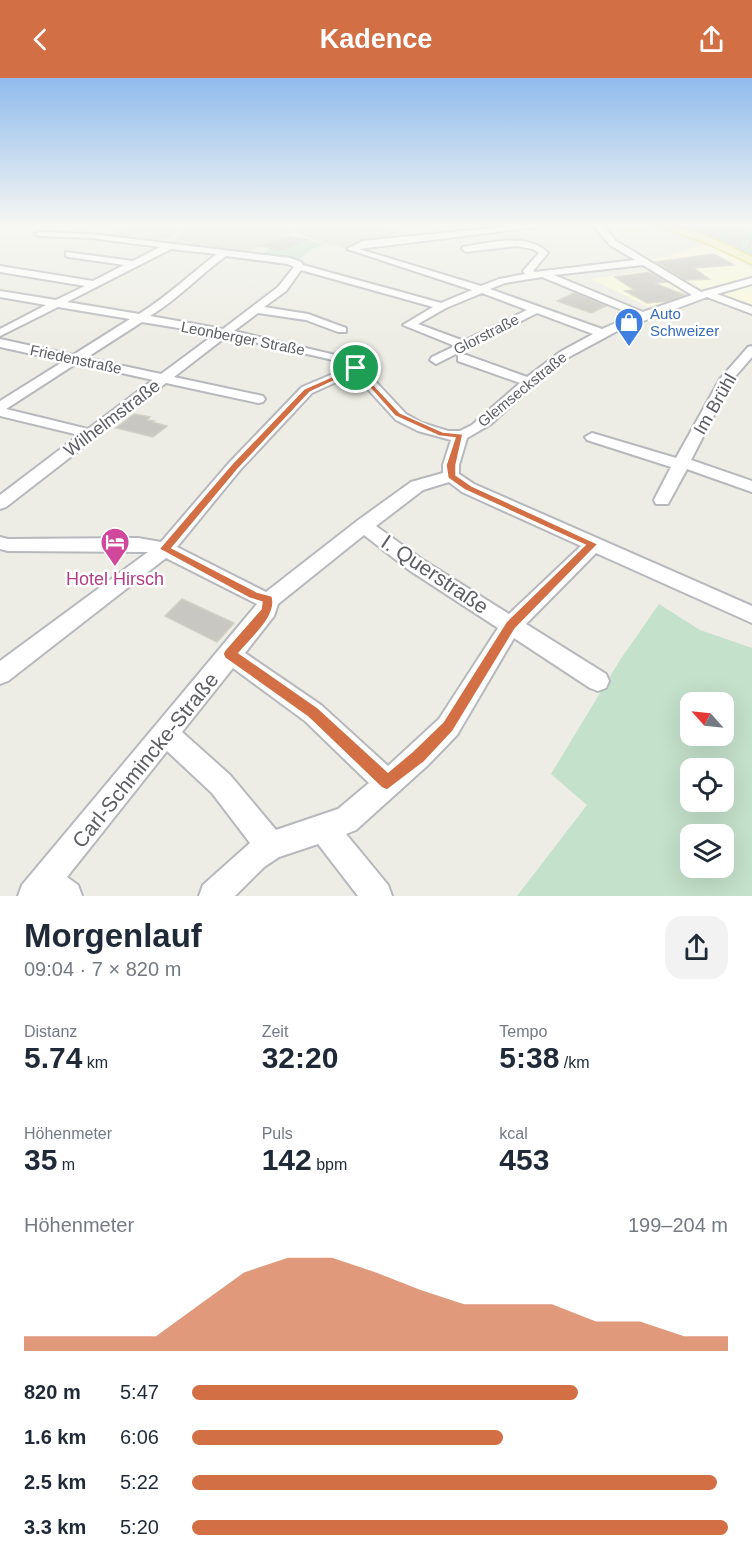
<!DOCTYPE html>
<html lang="de">
<head>
<meta charset="utf-8">
<style>
  body { margin:0; font-family:Helvetica,sans-serif; background:#f2f2f3; color:#1f2937; height:100vh; display:flex; flex-direction:column; font-size:22px; white-space:nowrap }
  * { box-sizing:border-box; margin:0 }
  p { font-size:20px; color:#747a83 }
  .icon { flex:none; width:33px; height:33px; fill:none; stroke:currentColor; stroke-width:2; stroke-linecap:round; stroke-linejoin:round }
  .map { position:relative; height:818px; overflow:hidden }
  .side { display:flex; flex-direction:column; background:#fff; flex:1 }
  .side>* { flex:none }
  .needle { width:39px; rotate:297deg }
  .controls { position:absolute; left:680px; top:614px; display:grid; gap:12px }
  .controls a { display:grid; place-items:center; width:54px; height:54px; border-radius:12px; background:#fff; box-shadow:0 6px 24px #0002; font-size:30px }
  .pin { position:absolute; display:grid; place-items:center; width:51px; height:51px; color:#fff; margin:-26px; border:3px solid #fff; border-radius:50%; box-shadow:0 2px 6px #0007 }
  .round { display:grid; place-items:center; flex:none; width:63px; height:63px; border-radius:18px; background:#f2f2f3 }
  .head { display:flex; align-items:center; justify-content:space-between; height:102px; padding:0 24px }
  h1 { font-size:33px; font-weight:800; line-height:45px }
  .metrics { display:grid; grid-template-columns:repeat(3,1fr); gap:9px; height:102px; padding:6px 24px }
  .metrics div { display:grid; align-content:center }
  .metrics b { font-size:30px; font-weight:800 }
  .metrics small { font-size:16px; font-weight:400 }
  .metrics p { font-size:16px }
  .chart { height:168px; padding:12px 24px }
  .chart p { display:flex; justify-content:space-between }
  .chart svg { width:100%; height:108px; margin-top:6px; fill:#d36f44; opacity:.7 }
  ul { padding:0 24px; list-style:none; font-size:20px }
  li { display:grid; grid-template-columns:96px 72px 1fr; align-items:center; height:45px }
  li i { height:15px; border-radius:8px; background:#d36f44 }
  header { display:flex; justify-content:space-between; align-items:center; height:78px; padding:0 24px; background:#d36f44; color:#fff; font-size:27px; font-weight:800 }
  .map>svg:first-child { display:block }
  .commercial { fill:#f9f9dd }
  .education { fill:#dcdcd3 }
  .green { fill:#c4e1cb; fill-rule:evenodd }
  .building { fill:#c8c7c1; stroke:#d1d0c4; stroke-width:1.5 }
  .lines { fill:none; stroke-linecap:round; stroke-linejoin:round }
  .highway-tunnel { stroke:#c9c9c4; stroke-width:14; stroke-dasharray:14 7; stroke-linecap:butt }
  .minor-casing { stroke:#b7b8bd; stroke-width:4 }
  .major-casing { stroke:#e0d96b; stroke-width:3 }
  .minor { fill:#fff; fill-rule:evenodd }
  .major { fill:#f1f5b2; fill-rule:evenodd }
  .route { fill:#d36f44; stroke:#fff; stroke-width:1.5; fill-rule:evenodd }
  .labels { text-anchor:middle; dominant-baseline:central; stroke-width:5; stroke-linejoin:round; paint-order:stroke }
  .far-shop-label { font-size:15px; fill:#366cbe; stroke:#fff; text-anchor:start }
  .far-street-label { font-size:15px; fill:#5c5e63; stroke:#fff }
  .street-label { font-size:18px; fill:#5c5e63; stroke:#fff }
  .hotel-label { font-size:18px; fill:#b23c85; stroke:#fff }
  .near-street-label { font-size:21px; fill:#5c5e63; stroke:#fff }
</style>
</head>
<body>
<header><svg class="icon" aria-label="back" viewBox="0 0 24 24"><path d="M15 5l-7 7 7 7"/></svg>Kadence<svg class="icon" aria-label="share" viewBox="0 0 24 24"><path d="M12 15V3M7 8l5-5 5 5M5 13v7h14v-7"/></svg></header>
<div class="map">
<svg width="752" height="818" viewBox="0 0 752 818">
  <rect width="100%" height="100%" fill="#edede5"/>
  <path class="commercial" d="M594 147H651L664 150 607 161Z
    M707 165 726 172 752 191V233L713 218 661 235 591 201 650 192 638 183 662 180Z"/>
  <path class="education" d="M141 147H179L180 150 172 159 153 164 134 158 107 157 126 149Z
    M198 147H285L292 156 244 175 168 166 181 156 185 149Z
    M289 147H380L395 153 402 162 346 171 294 155Z"/>
  <path class="green" d="M662 147H739L738 150 752 152V180L692 155Z
    M309 162 324 166 312 171 295 184 240 178 249 174 265 175 269 170 281 173Z
    M659 526 700 552 752 570V818H517L587 727 551 696 620 582ZM690 624H723V657H690ZM690 690H723V723H690ZM690 756H723V789H690Z"/>
  <path class="building" d="M289 158 308 162 281 173 262 168Z
    M714 176 734 187 694 190 709 201 686 202 656 184Z
    M650 194 666 204 654 205 685 217 669 223 647 225 625 213 634 212 615 199Z
    M574 215 583 218 606 228 591 235 557 223Z
    M134 336 150 339 147 342 154 343 152 344 167 348 153 359 116 350Z
    M182 521 234 545 217 564 165 538Z"/>
  <g class="lines">
    <path class="highway-tunnel" d="M688 147 752 165"/>
    <g class="minor-casing">
      <path id="minor" d="M522 147H551L359 171 481 208 499 201 525 196 523 193 539 175 533 171 517 168 466 174 462 171 463 169C489 165 528 154 548 175L533 193 535 194 635 182 610 167 593 147H602L616 163 701 214 752 200V206L717 216 752 229V236L707 219 619 252 569 279 537 304 491 346 467 360 459 387V396L474 406 752 528V545L596 475 526 546 606 596 609 603 606 610 598 613 590 610 514 560 457 657 428 687 356 752 346 756 388 807 392 818H358L318 766 279 779 264 789 235 818H199L203 807 250 765 212 715 167 673 67 799 78 807 82 818H18L22 807 257 526 166 480 8 603 0 606V583L148 474 8 473 0 471V459L8 461 138 460 161 464 228 386 302 309 347 290 329 281 227 258 174 299 263 318 265 321 263 324 258 325 166 305 6 429 0 431V417L79 357 0 338V323L64 283 0 269V261L73 277 130 241 58 229 0 258V251L46 227 0 219V213L56 222 85 208 0 194V188L93 203 124 187 69 179 66 178V174L133 183 160 169 91 160 39 158 35 156 39 154 91 156 290 180 301 184 303 187 441 225 472 212 347 171 363 163ZM171 171 217 176C190 196 167 219 139 236L67 224ZM226 178 288 186 294 189 278 209 223 251 150 238C178 221 200 197 226 178ZM643 187 692 217 643 234 554 197ZM301 192 433 229 403 247 455 268 432 279 430 282 436 286 537 235 593 256 560 274 527 299 466 277H458V283L520 305 472 347 460 353H448L422 345 406 336 360 287 348 280 234 253 258 235 306 242 338 254H346V250L308 236 264 229 286 213ZM542 199 634 237 602 251 490 211 505 205ZM482 215 527 232 464 263 418 246 446 230ZM142 244 215 256 161 296 86 280ZM77 285 153 302 88 351 6 331ZM354 296 396 342 418 353 451 362 443 387V395L411 404 357 443 266 514 177 469 240 392 312 315ZM449 404 462 414 581 468 509 536 423 482 376 448 423 412ZM364 457 409 492 498 550 439 641 388 688 321 627 245 575 274 538 278 526ZM233 590 305 643 369 705 338 731 276 752 230 697 182 654Z
        M752 268V279L732 302 691 382 752 403V414L687 391 668 426H656L654 422 671 389 587 362 585 359 592 355 676 380 720 301 748 269Z"/>
    </g>
    <g class="major-casing">
      <path id="major" d="M654 147C689 147 721 164 752 179V186L706 165Z"/>
    </g>
    <use href="#minor" class="minor"/>
    <use href="#major" class="major"/>
  </g>
  <linearGradient id="sky" x2="0" y2="1"><stop stop-color="#90bbed"/><stop offset="0.56" stop-color="#f7f7f3"/><stop offset="1" stop-color="#f7f7f3" stop-opacity="0"/></linearGradient>
  <rect width="752" height="262" fill="url(#sky)"/>
  <path class="route" d="M356 288 400 335 443 354 463 356 456 387V397L472 408 598 466 515 551 453 653 424 684 387 712 382 710 308 639 225 580 223 576 225 572 261 531 262 524 249 520 159 471 231 387 304 311ZM355 293 395 338 439 358 455 360 446 387 448 400 465 412 585 467 506 544 443 644 413 673 388 694 318 630 239 575C250 561 279 538 272 518L257 514 172 470 238 391 310 314Z"/>
  <defs>
    <g id="shop-pin" transform="scale(1.5)"><path d="M0 17L-7.5 6A9.5 9.5 0 1 1 7.5 6Z" fill="#3f7fe0" stroke="#fff"/><path d="M-5-2.5h2.3a2.7 3.5 0 0 1 5.4 0H5L5.5 6h-11ZM-1.5-2.5h3a1.5 2.3 0 0 0-3 0Z" fill="#fff"/></g>
    <g id="hotel-pin" transform="scale(1.5)"><path d="M0 17L-7.5 6A9.5 9.5 0 1 1 7.5 6Z" fill="#d1479c" stroke="#fff"/><path d="M-6-4.5h1.5V1H6V5H4.5V3h-9V5H-6ZM-4 0a1.8 1.8 0 1 1 3.6 0ZM.5 0V-2.5h3Q6-2.5 6 0Z" fill="#fff"/></g>
  </defs>
  <g fill-rule="evenodd">
    <use href="#shop-pin" x="629" y="244"/>
    <use href="#hotel-pin" x="115" y="464"/>
  </g>
  <g class="labels">
    <g class="far-shop-label">
      <text x="650" y="235">Auto<tspan x="650" dy="17">Schweizer</tspan></text>
    </g>
    <g class="far-street-label">
      <text transform="translate(486 256) rotate(-27)">Glorstraße</text>
      <text transform="translate(243 260) rotate(11)">Leonberger Straße</text>
      <text transform="translate(76 281) rotate(12)">Friedenstraße</text>
      <text transform="translate(522 311) rotate(-39)">Glemseckstraße</text>
    </g>
    <g class="street-label">
      <text transform="translate(715 326) rotate(-60)">Im Brühl</text>
      <text transform="translate(112 340) rotate(-37)">Wilhelmstraße</text>
    </g>
    <g class="hotel-label">
      <text x="115" y="501">Hotel Hirsch</text>
    </g>
    <g class="near-street-label">
      <text transform="translate(435 496) rotate(34)">I. Querstraße</text>
      <text transform="translate(145 682) rotate(-51)">Carl-Schmincke-Straße</text>
    </g>
  </g>
</svg>
<div class="controls">
<a><svg class="needle" viewBox="-14 -14 28 28"><path d="M0-13l5 13h-10z" fill="#e53935"/><path d="M0 13l5-13h-10z" fill="#747a83"/></svg></a>
<a><svg class="icon" aria-label="locate" viewBox="0 0 24 24"><circle cx="12" cy="12" r="6"/><path d="M12 2v4M12 18v4M2 12h4M18 12h4"/></svg></a>
<a><svg class="icon" aria-label="layers" viewBox="0 0 24 24"><path d="M12 4l9 5-9 5-9-5zM3 14l9 5 9-5"/></svg></a>
</div>
<div class="pin" style="left:356px;top:290px;background:#1e9e55"><svg class="icon" aria-label="arrive" viewBox="0 0 24 24"><path d="M6 21V4h12l-3 4 3 4H6"/></svg></div>
</div>
<section class="side">
<div class="head"><div><h1>Morgenlauf</h1><p>09:04 · 7 × 820 m</p></div><a class="round"><svg class="icon" aria-label="share" viewBox="0 0 24 24"><path d="M12 15V3M7 8l5-5 5 5M5 13v7h14v-7"/></svg></a></div>
<div class="metrics">
<div><p>Distanz</p><b>5.74<small> km</small></b></div>
<div><p>Zeit</p><b>32:20</b></div>
<div><p>Tempo</p><b>5:38<small> /km</small></b></div>
</div>
<div class="metrics">
<div><p>Höhenmeter</p><b>35<small> m</small></b></div>
<div><p>Puls</p><b>142<small> bpm</small></b></div>
<div><p>kcal</p><b>453</b></div>
</div>
<div class="chart"><p><span>Höhenmeter</span>199–204 m</p>
<svg viewBox="0 0 160 44" preserveAspectRatio="none"><path d="M0 44V38L10 38L20 38L30 38L40 25L50 12L60 6L70 6L80 12L90 19L100 25L110 25L120 25L130 32L140 32L150 38L160 38V44z"/></svg>
</div>
<ul>
<li><b>820 m</b>5:47<i style="width:72%"></i></li>
<li><b>1.6 km</b>6:06<i style="width:58%"></i></li>
<li><b>2.5 km</b>5:22<i style="width:98%"></i></li>
<li><b>3.3 km</b>5:20<i style="width:100%"></i></li>
</ul>
</section>
</body>
</html>
